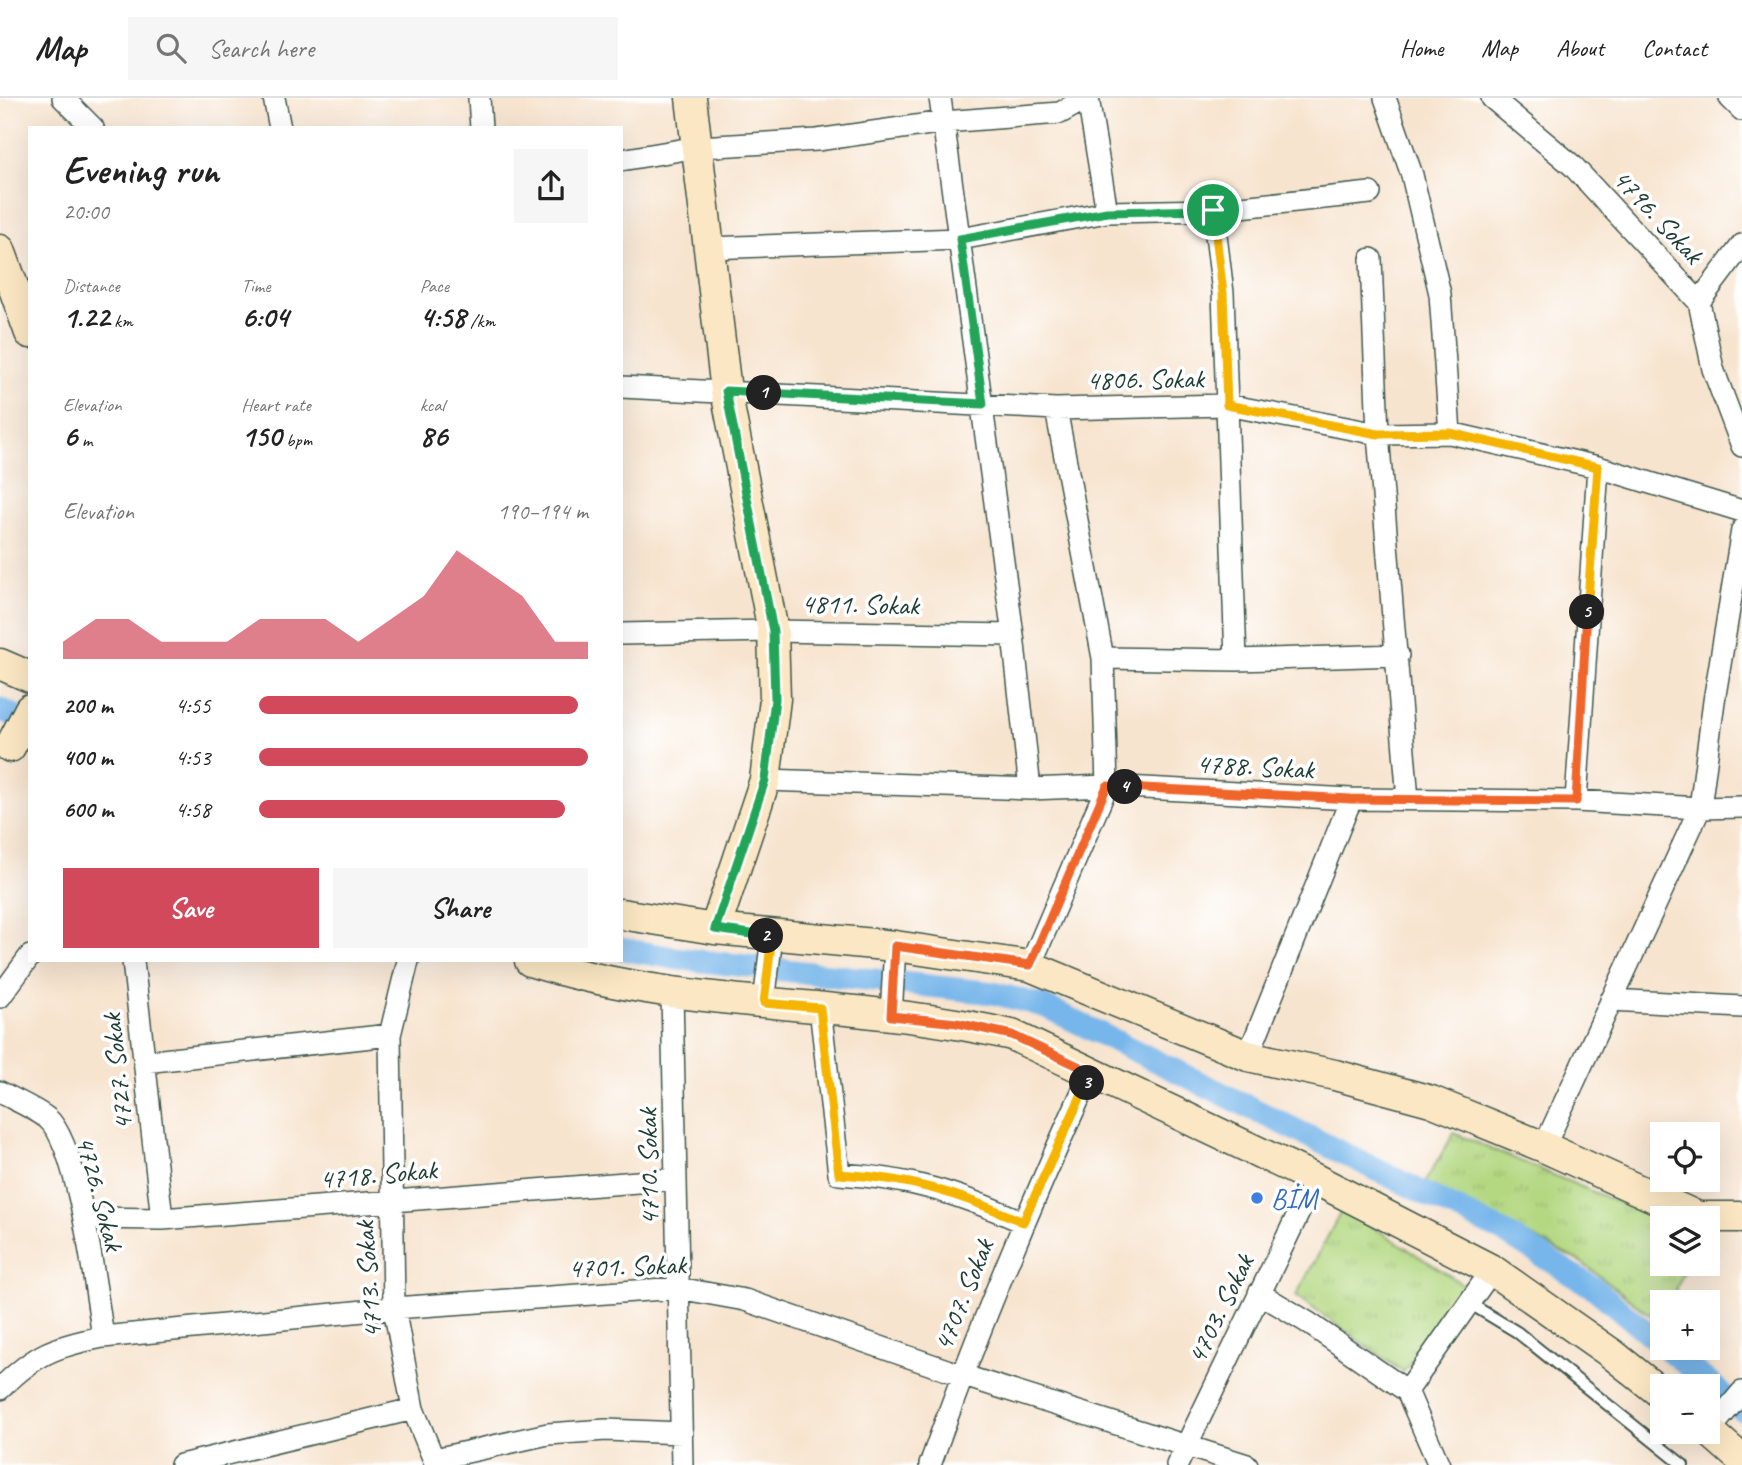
<!DOCTYPE html>
<html lang="en">
<head>
<meta charset="utf-8">
<style>
  body { margin:0; font-family:Caveat,sans-serif; background:#f6f6f6; color:#222; height:100vh; display:flex; flex-direction:column; font-size:26px; white-space:nowrap }
  * { box-sizing:border-box; margin:0 }
  p { font-size:23px; color:#767676 }
  .icon { flex:none; width:38px; height:38px; fill:none; stroke:currentColor; stroke-width:2; stroke-linecap:round; stroke-linejoin:round }
  .map { position:relative; flex:1; overflow:hidden }
  .side { position:absolute; left:28px; top:28px; width:595px; height:836px; display:flex; flex-direction:column; background:#fff; border-radius:0px; box-shadow:0 7px 28px #0002 }
  .side>* { flex:none }
  .buttons { position:absolute; left:1650px; top:1024px; display:grid; gap:14px }
  .buttons a { display:grid; place-items:center; width:70px; height:70px; border-radius:0px; background:#fff; box-shadow:0 7px 28px #0002; font-size:35px }
  .pin { position:absolute; display:grid; place-items:center; width:60px; height:60px; color:#fff; margin:-30px; border:4px solid #fff; border-radius:50%; box-shadow:0 2px 7px #0007 }
  .km { position:absolute; width:35px; height:35px; margin:-18px; border-radius:50%; background:#222; color:#fff; font-size:19px; line-height:35px; text-align:center }
  .round { display:grid; place-items:center; flex:none; width:74px; height:74px; border-radius:0px; background:#f6f6f6 }
  .overview { display:flex; align-items:center; justify-content:space-between; height:119px; padding:0 35px }
  h1 { font-size:38px; font-weight:700; line-height:52px }
  .stats { display:grid; grid-template-columns:repeat(3,1fr); gap:10px; height:119px; padding:7px 35px }
  .stats div { display:grid; align-content:center }
  .stats b { font-size:30px; font-weight:700 }
  .stats small { font-size:19px; font-weight:400 }
  .stats p { font-size:19px }
  .chart { height:196px; padding:14px 35px }
  .chart p { display:flex; justify-content:space-between }
  .chart svg { width:100%; height:126px; margin-top:7px; fill:#d1495b; opacity:.7 }
  .button { display:flex; gap:14px; margin-top:auto; padding:14px 35px }
  .button a { flex:1; height:80px; border-radius:0px; background:#d1495b; color:#fff; font-size:28px; font-weight:700; line-height:80px; text-align:center }
  .button a+a { background:#f6f6f6; color:#222 }
  ul { padding:0 35px; list-style:none; font-size:23px }
  li { display:grid; grid-template-columns:112px 84px 1fr; align-items:center; height:52px }
  li i { height:18px; border-radius:9px; background:#d1495b }
  header { display:flex; align-items:center; gap:42px; box-sizing:border-box; height:98px; padding:0 35px; background:#fff; border-bottom:2px solid #e0e0e0 }
  header strong { font-size:33px }
  nav { display:flex; gap:38px; margin-inline-start:auto; font-size:24px }
  .search { width:490px; height:63px; background:#f6f6f6; display:flex; align-items:center; gap:18px; box-sizing:border-box; padding:0 24px; border-radius:0px; color:#767676; font-size:26px }
  .map>svg:first-child { display:block }
  .park { fill:url(#park-tufts); stroke:#6a8a5b; stroke-width:2 }
  .lines { fill:none; stroke-linecap:round; stroke-linejoin:round }
  .canal { stroke:#77b6ea; stroke-width:23 }
  .lane-casing { stroke:#3f564b; stroke-width:14 }
  .street-casing { stroke:#3f564b; stroke-width:24 }
  .secondary-casing { stroke:#3f564b; stroke-width:33 }
  .lane { stroke:#fff; stroke-width:10 }
  .street { stroke:#fff; stroke-width:21 }
  .secondary { stroke:#fbe7c3; stroke-width:30 }
  .split-1-casing { stroke:#fff; stroke-width:14 }
  .split-2-casing { stroke:#fff; stroke-width:14 }
  .split-3-casing { stroke:#fff; stroke-width:14 }
  .split-4-casing { stroke:#fff; stroke-width:14 }
  .split-5-casing { stroke:#fff; stroke-width:14 }
  .split-6-casing { stroke:#fff; stroke-width:14 }
  .split-1 { stroke:#22a559; stroke-width:9 }
  .split-2 { stroke:#22a559; stroke-width:9 }
  .split-3 { stroke:#f5b400; stroke-width:9 }
  .split-4 { stroke:#f0652b; stroke-width:9 }
  .split-5 { stroke:#f0652b; stroke-width:9 }
  .split-6 { stroke:#f5b400; stroke-width:9 }
  .shop-dot { fill:#3f7fe0; stroke:#fff; stroke-width:2.5 }
  .labels { text-anchor:middle; dominant-baseline:central; stroke-width:7; stroke-linejoin:round; paint-order:stroke }
  .street-label { font-size:28px; fill:#1f3d34; stroke:#fff }
  .shop-label { font-size:28px; fill:#366cbe; stroke:#fff; text-anchor:start }
</style>
</head>
<body>
<header>
<strong>Map</strong>
<div class="search"><svg class="icon" aria-label="search" viewBox="0 0 24 24"><circle cx="10" cy="10" r="6"/><path d="M15 15l6 6"/></svg>Search here</div>
<nav><a>Home</a><a>Map</a><a>About</a><a>Contact</a></nav>
</header>
<div class="map">
<svg width="1742" height="1367" viewBox="0 0 1742 1367">
  <defs>
    <pattern id="park-tufts" width="24" height="20" patternUnits="userSpaceOnUse" patternTransform="scale(1.75)"><rect width="24" height="20" fill="#b4d882"/><path d="M3 7l-1-3M5 7V3M7 7l1-3M15 17l-1-3M17 17v-4M19 17l1-3" fill="none" stroke="#9aba71"/></pattern>
  </defs>
  <rect width="100%" height="100%" fill="#fff"/>
  <filter id="ink" filterUnits="userSpaceOnUse"><feTurbulence type="fractalNoise" baseFrequency=".0143" numOctaves="2"/><feDisplacementMap in="SourceGraphic" scale="14" xChannelSelector="R" yChannelSelector="G"/><feConvolveMatrix kernelMatrix="1 2 1 2 8 2 1 2 1" color-interpolation-filters="sRGB"/></filter>
  <filter id="wash" filterUnits="userSpaceOnUse"><feTurbulence type="fractalNoise" baseFrequency=".00686" numOctaves="4" result="noise"/><feDisplacementMap in="SourceGraphic" scale="28" xChannelSelector="R" yChannelSelector="G"/><feGaussianBlur stdDeviation="1.57" result="paint"/><feColorMatrix in="noise" values="0 0 0 0 0 0 0 0 0 0 0 0 0 0 0 0 0 1.4 0 .05"/><feComposite in="paint" operator="in"/></filter>
  <g filter="url(#wash)">
    <rect width="100%" height="100%" fill="#f7e4cf"/>
    <path class="park" d="M1454 1035 1662 1123V1166H1687L1671 1204H1662V1226L1581 1164 1425 1084Z
      M1343 1110 1466 1188 1403 1274 1296 1198Z"/>
    <g class="lines">
      <path class="canal" d="M0 611 30 625
        M621 851 674 860 993 895 1044 908 1505 1135 1594 1190 1662 1247
        M1666 1250 1742 1312"/>
    </g>
  </g>
  <g filter="url(#ink)">
    <g class="lines">
      <g class="lane-casing">
        <path id="lane" d="M1469 1205 1517 1234 1683 1367"/>
      </g>
      <g class="street-casing">
        <path id="street" d="M63 0 93 30
          M274 0 280 30
          M479 0 481 30
          M940 0 1013 537 1030 691
          M1088 0 1107 114 1213 112 1223 195 1236 562
          M1385 0 1412 77 1440 196 1450 335
          M1492 0 1573 68 1699 204 1713 271 1742 348
          M1730 0 1742 12
          M621 62 698 49 817 42 944 24 1060 15 1087 0
          M1213 112 1370 95
          M708 150 960 141 1107 114
          M1371 161 1378 336 1408 702
          M1699 204 1742 147
          M621 289 1056 311 1227 307 1378 336 1450 335 1598 369 1742 413
          M621 536 773 533 1013 537
          M1103 560 1236 562 1398 557
          M765 682 1030 691 1107 688 1351 701 1576 703 1700 710 1742 709
          M1576 703 1598 369
          M133 863 162 1121
          M408 863 390 937 394 1210 413 1311 436 1367
          M1030 868 1107 688 1103 560 1056 311
          M672 895 682 1367
          M0 899 30 858
          M1611 902 1742 909
          M764 905 772 838
          M820 910 839 1076C911 1080 957 1095 1023 1124
          M891 918 895 848
          M1248 958 1351 701
          M144 964 390 937
          M0 994C15 1002 34 1010 47 1020 79 1046 96 1195 103 1239
          M1544 1049 1700 710 1714 603 1742 432
          M84 1120 162 1121 676 1081
          M1259 1195 1307 1224 1407 1293 1439 1367
          M0 1291C35 1256 55 1248 103 1239L394 1210 678 1190 745 1202 961 1277 1247 1367
          M1407 1293 1492 1172
          M1709 1333 1742 1294
          M435 1361 548 1336 606 1332 682 1335
          M181 1367 413 1311
          M930 1367C977 1233 1032 1103 1091 974
          M1177 1367 1315 1081"/>
      </g>
      <g class="secondary-casing">
        <path id="secondary" d="M691 0 726 293 773 533 775 601 765 682 715 831 895 848 1030 868 1248 958 1335 977 1431 1003 1544 1049 1698 1119H1742
          M0 152 30 235
          M0 566 30 579
          M10 649 30 611
          M621 816 715 831
          M530 863C686 913 853 900 1012 937L1315 1081 1492 1172 1612 1256 1662 1296
          M1708 1332 1742 1362"/>
      </g>
      <use href="#lane" class="lane"/>
      <use href="#street" class="street"/>
      <use href="#secondary" class="secondary"/>
    </g>
  </g>
  <g class="lines" filter="url(#ink)">
    <g class="split-1-casing">
      <path id="split-1" d="M764 295 983 306 960 141 1107 114 1213 112"/>
    </g>
    <g class="split-2-casing">
      <path id="split-2" d="M764 295 726 293 773 533 775 601 765 682 715 831 766 838"/>
    </g>
    <g class="split-3-casing">
      <path id="split-3" d="M766 838H772L764 905 820 910 839 1076C911 1080 957 1095 1023 1124L1087 985"/>
    </g>
    <g class="split-4-casing">
      <path id="split-4" d="M1087 985 1091 974 1012 937 957 925 891 918 895 848 1030 867 1107 688 1125 689"/>
    </g>
    <g class="split-5-casing">
      <path id="split-5" d="M1125 689 1351 701 1576 703 1587 514"/>
    </g>
    <g class="split-6-casing">
      <path id="split-6" d="M1213 112 1223 195 1227 307 1378 336 1450 335 1598 369 1587 514"/>
    </g>
    <use href="#split-1" class="split-1"/>
    <use href="#split-2" class="split-2"/>
    <use href="#split-3" class="split-3"/>
    <use href="#split-4" class="split-4"/>
    <use href="#split-5" class="split-5"/>
    <use href="#split-6" class="split-6"/>
  </g>
  <circle class="shop-dot" cx="1257" cy="1100" r="7"/>
  <g class="labels">
    <g class="street-label">
      <text transform="translate(1658 118) rotate(47)">4796. Sokak</text>
      <text transform="translate(1145 281) rotate(-1)">4806. Sokak</text>
      <text transform="translate(860 506) rotate(1)">4811. Sokak</text>
      <text transform="translate(1255 668) rotate(3)">4788. Sokak</text>
      <text transform="translate(117 974) rotate(-96)">4727. Sokak</text>
      <text transform="translate(648 1069) rotate(-91)">4710. Sokak</text>
      <text transform="translate(378 1076) rotate(-5)">4718. Sokak</text>
      <text transform="translate(100 1095) rotate(75)">4726. Sokak</text>
      <text transform="translate(627 1168) rotate(-2)">4701. Sokak</text>
      <text transform="translate(368 1182) rotate(-94)">4713. Sokak</text>
      <text transform="translate(963 1197) rotate(-68)">4707. Sokak</text>
      <text transform="translate(1220 1211) rotate(-64)">4703. Sokak</text>
    </g>
    <g class="shop-label">
      <text x="1271" y="1100">BİM</text>
    </g>
  </g>
</svg>
<div class="buttons">
<a><svg class="icon" aria-label="locate" viewBox="0 0 24 24"><circle cx="12" cy="12" r="6"/><path d="M12 2v4M12 18v4M2 12h4M18 12h4"/></svg></a>
<a><svg class="icon" aria-label="layers" viewBox="0 0 24 24"><path d="M12 4l9 5-9 5-9-5zM3 14l9 5 9-5"/></svg></a>
<a>+</a>
<a>−</a>
</div>
<div class="pin" style="left:1213px;top:112px;background:#1e9e55"><svg class="icon" aria-label="arrive" viewBox="0 0 24 24"><path d="M6 21V4h12l-3 4 3 4H6"/></svg></div>
<b class="km" style="left:764px;top:295px">1</b>
<b class="km" style="left:766px;top:838px">2</b>
<b class="km" style="left:1087px;top:985px">3</b>
<b class="km" style="left:1125px;top:689px">4</b>
<b class="km" style="left:1587px;top:514px">5</b>
<section class="side">
<div class="overview"><div><h1>Evening run</h1><p>20:00</p></div><a class="round"><svg class="icon" aria-label="share" viewBox="0 0 24 24"><path d="M12 15V3M7 8l5-5 5 5M5 13v7h14v-7"/></svg></a></div>
<div class="stats">
<div><p>Distance</p><b>1.22<small> km</small></b></div>
<div><p>Time</p><b>6:04</b></div>
<div><p>Pace</p><b>4:58<small> /km</small></b></div>
</div>
<div class="stats">
<div><p>Elevation</p><b>6<small> m</small></b></div>
<div><p>Heart rate</p><b>150<small> bpm</small></b></div>
<div><p>kcal</p><b>86</b></div>
</div>
<div class="chart"><p><span>Elevation</span>190–194 m</p>
<svg viewBox="0 0 160 44" preserveAspectRatio="none"><path d="M0 44V38L10 30L20 30L30 38L40 38L50 38L60 30L70 30L80 30L90 38L100 30L110 22L120 6L130 14L140 22L150 38L160 38V44z"/></svg>
</div>
<ul>
<li><b>200 m</b>4:55<i style="width:97%"></i></li>
<li><b>400 m</b>4:53<i style="width:100%"></i></li>
<li><b>600 m</b>4:58<i style="width:93%"></i></li>
</ul>
<div class="button"><a>Save</a><a>Share</a></div>
</section>
</div>
</body>
</html>
